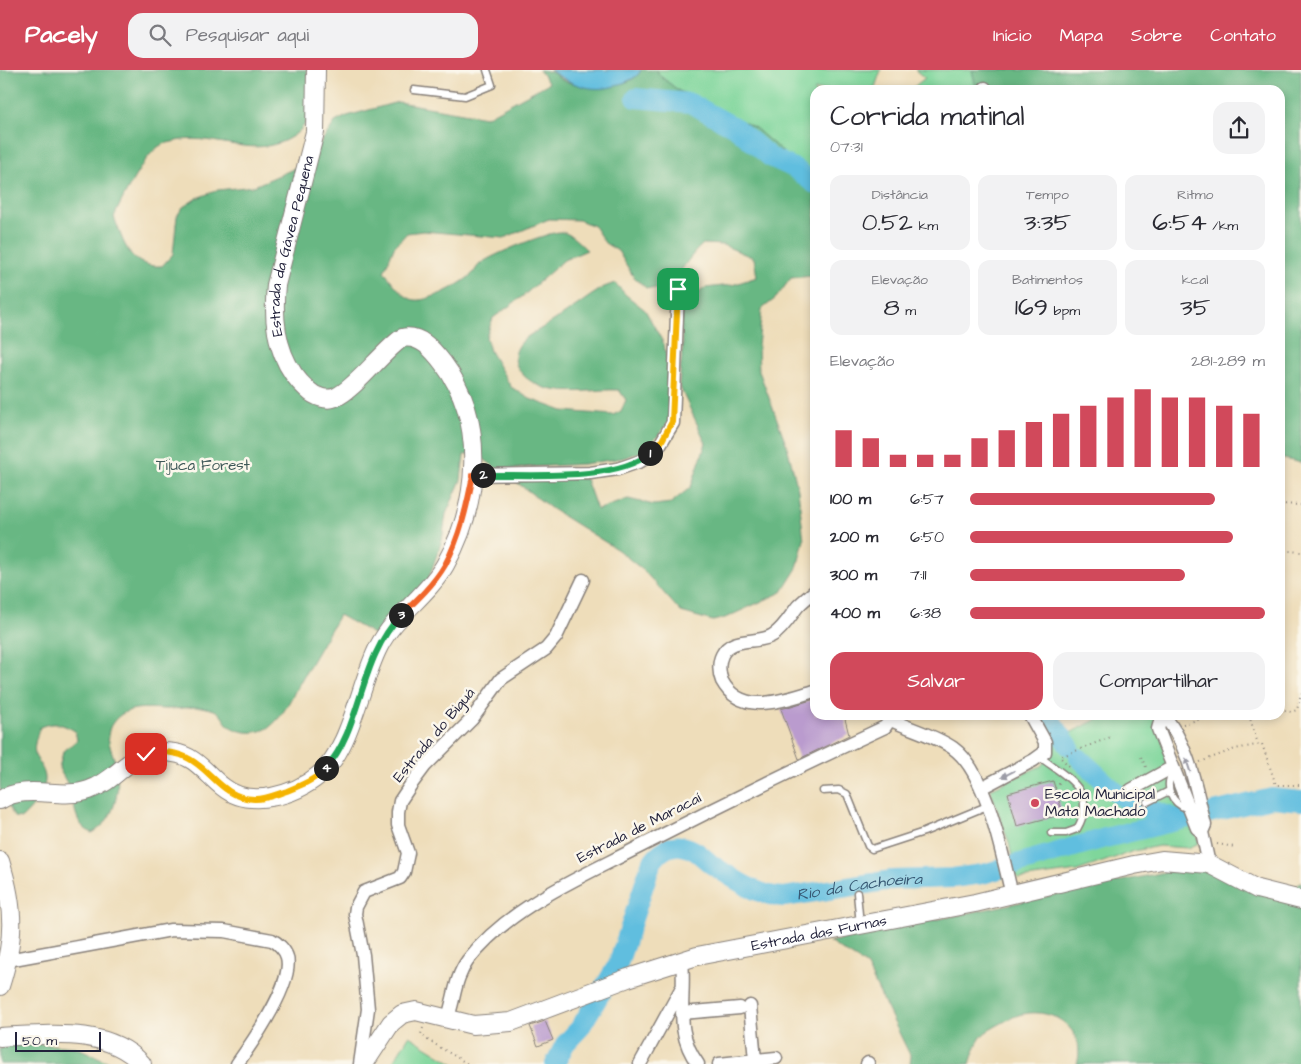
<!DOCTYPE html>
<html lang="pt">
<head>
<meta charset="utf-8">
<style>
  body { margin:0; font-family:"Architects Daughter",sans-serif; background:#f2f2f3; color:#2b2b33; height:100vh; display:flex; flex-direction:column; font-size:19px; white-space:nowrap }
  * { box-sizing:border-box; margin:0 }
  p { font-size:16px; color:#7c7c81 }
  .icon { flex:none; width:28px; height:28px; fill:none; stroke:currentColor; stroke-width:2; stroke-linecap:round; stroke-linejoin:round }
  .map { position:relative; flex:1; overflow:hidden }
  .side { position:absolute; left:810px; top:15px; width:475px; height:635px; display:flex; flex-direction:column; background:#fff; border-radius:15px; box-shadow:0 2px 8px #0003 }
  .side>* { flex:none }
  .scale { position:absolute; left:15px; bottom:12px; width:86px; box-sizing:border-box; padding-left:5px; border:2px solid #22223b; border-top:0; font-size:14px; line-height:18px; white-space:nowrap; color:#22223b; -webkit-text-stroke:4px #fbf7ec; paint-order:stroke }
  .pin { position:absolute; display:grid; place-items:center; width:42px; height:42px; color:#fff; margin:-21px; border-radius:10px; box-shadow:0 2px 8px #0006 }
  .km { position:absolute; width:25px; height:25px; margin:-12px; border-radius:50%; background:#222; color:#fff; font-size:14px; line-height:25px; text-align:center }
  .round { display:grid; place-items:center; flex:none; width:52px; height:52px; border-radius:15px; background:#f2f2f3 }
  .overview { display:flex; align-items:center; justify-content:space-between; height:85px; padding:0 20px }
  h1 { font-size:28px; font-weight:600; line-height:38px }
  .metrics { display:grid; grid-template-columns:repeat(3,1fr); gap:8px; height:85px; padding:5px 20px }
  .metrics div { display:grid; align-content:center; border-radius:12px; background:#f2f2f3; text-align:center }
  .metrics b { font-size:25px; font-weight:600 }
  .metrics small { font-size:14px; font-weight:400 }
  .metrics p { font-size:14px }
  .chart { height:140px; padding:10px 20px }
  .chart p { display:flex; justify-content:space-between }
  .chart svg { width:100%; height:90px; margin-top:5px; stroke:#d1495b; stroke-width:6 }
  .action { display:flex; gap:10px; margin-top:auto; padding:10px 20px }
  .action a { flex:1; height:58px; border-radius:15px; background:#d1495b; color:#fff; font-size:20px; font-weight:600; line-height:58px; text-align:center }
  .action a+a { background:#f2f2f3; color:#2b2b33 }
  ul { padding:0 20px; list-style:none; font-size:16px }
  li { display:grid; grid-template-columns:80px 60px 1fr; align-items:center; height:38px }
  li i { height:12px; border-radius:6px; background:#d1495b }
  header { display:flex; align-items:center; gap:30px; box-sizing:border-box; height:70px; padding:0 25px; background:#d1495b; color:#fff }
  header strong { font-size:24px }
  nav { display:flex; gap:28px; margin-inline-start:auto; font-size:18px }
  .search { width:350px; height:45px; background:#f2f2f3; display:flex; align-items:center; gap:12px; box-sizing:border-box; padding:0 18px; border-radius:15px; color:#7c7c81; font-size:19px }
  .map>svg:first-child { display:block }
  .green { fill:#7fd69b; stroke:#507c6b }
  .forest { fill:#67b783; stroke:#446c5f }
  .water { fill:#61bedf; stroke:#42708d }
  .lines { fill:none; stroke-linecap:round; stroke-linejoin:round }
  .river { stroke:#61bedf; stroke-width:20 }
  .building { fill:#ba9bce }
  .lane-casing { stroke:#88807a; stroke-width:9 }
  .street-casing { stroke:#88807a; stroke-width:15 }
  .secondary-casing { stroke:#88807a; stroke-width:20 }
  .path { stroke:#88807a; stroke-width:2; stroke-dasharray:1 4; stroke-linecap:butt }
  .lane { stroke:#fff; stroke-width:6 }
  .street { stroke:#fff; stroke-width:12 }
  .secondary { stroke:#fff; stroke-width:18 }
  .oneway { fill:#9c9ca7 }
  .split-1-casing { stroke:#fff; stroke-width:10 }
  .split-2-casing { stroke:#fff; stroke-width:10 }
  .split-3-casing { stroke:#fff; stroke-width:10 }
  .split-4-casing { stroke:#fff; stroke-width:10 }
  .split-5-casing { stroke:#fff; stroke-width:10 }
  .split-1 { stroke:#f5b400; stroke-width:6 }
  .split-2 { stroke:#22a559; stroke-width:6 }
  .split-3 { stroke:#f0652b; stroke-width:6 }
  .split-4 { stroke:#22a559; stroke-width:6 }
  .split-5 { stroke:#f5b400; stroke-width:6 }
  .poi-dot { fill:#d1495b; stroke:#fbf7ec; stroke-width:2 }
  .labels { text-anchor:middle; dominant-baseline:central; stroke-width:5; stroke-linejoin:round; paint-order:stroke }
  .street-label { font-size:15px; fill:#22223b; stroke:#fbf7ec }
  .park-label { font-size:15px; fill:#3e5858; stroke:#fbf7ec }
  .poi-label { font-size:15px; fill:#22223b; stroke:#fbf7ec; text-anchor:start }
  .water-label { font-size:16px; font-style:italic; fill:#385974; stroke:#fbf7ec }
</style>
</head>
<body>
<header>
<strong>Pacely</strong>
<div class="search"><svg class="icon" aria-label="search" viewBox="0 0 24 24"><circle cx="10" cy="10" r="6"/><path d="M15 15l6 6"/></svg>Pesquisar aqui</div>
<nav><a>Início</a><a>Mapa</a><a>Sobre</a><a>Contato</a></nav>
</header>
<div class="map">
<svg width="1301" height="994" viewBox="0 0 1301 994">
  <rect width="100%" height="100%" fill="#fbf7ec"/>
  <filter id="ink" filterUnits="userSpaceOnUse"><feTurbulence type="fractalNoise" baseFrequency=".02" numOctaves="2"/><feDisplacementMap in="SourceGraphic" scale="10" xChannelSelector="R" yChannelSelector="G"/><feConvolveMatrix kernelMatrix="1 2 1 2 8 2 1 2 1" color-interpolation-filters="sRGB"/></filter>
  <filter id="wash" filterUnits="userSpaceOnUse"><feTurbulence type="fractalNoise" baseFrequency=".0096" numOctaves="4" result="noise"/><feDisplacementMap in="SourceGraphic" scale="20" xChannelSelector="R" yChannelSelector="G"/><feGaussianBlur stdDeviation="1.12" result="paint"/><feColorMatrix in="noise" values="0 0 0 0 0 0 0 0 0 0 0 0 0 0 0 0 0 1.4 0 .05"/><feComposite in="paint" operator="in"/></filter>
  <g filter="url(#wash)">
    <rect width="100%" height="100%" fill="#eeddba"/>
    <path class="green" d="M657 0H881L874 20H815V104L786 85 755 58 704 31 679 21 659 5Z
      M915 0H1010L985 18 910 20 925 8Z
      M1040 645H1055L1068 664 1105 645H1155L1199 773 1188 778 1159 776 1134 781 1077 801 1019 809 1016 806 1009 773 990 719 1041 696 1053 682 1051 668Z
      M409 966 454 994H392Z"/>
    <path class="forest" d="M0 0H307C310 32 318 55 284 71 247 88 210 61 172 72 168 73 161 74 158 77 144 86 121 131 114 147 124 173 129 198 162 196L173 184 177 146 183 137 197 128 218 120 254 116 291 100 306 91 317 78 335 52 347 46 398 32 486 47 549 13 539 0C557 0 557 10 571 13 589 17 631 20 641 0H657L659 5 679 21 704 31 755 58 786 85 815 104V207L812 206 791 208 776 228 762 239 758 276 759 301 787 376 798 420 804 470 797 498 782 522 725 548 713 551 681 542 643 500 618 480 552 439 515 411 531 406 586 409 597 440 628 429 654 435 671 433 691 417 706 373 679 315 683 274 680 258 683 234 705 218 732 215 757 207 754 188 723 175 703 174C687 188 680 205 666 220L646 218 633 206 618 181 605 173 594 156 579 150 549 149 504 168 423 161 407 163 394 177 384 202C392 210 403 229 415 230 429 232 464 213 473 203 476 200 477 196 480 194 489 186 552 160 562 162 572 164 580 174 587 180L564 190 523 226 493 248 486 267 490 281 511 317 530 329 563 341 613 345 621 341 626 330 619 320C597 319 576 324 554 320 528 316 498 291 527 267 534 262 543 258 550 253 569 242 586 228 604 217L615 213 626 225 645 240 664 274 670 310 669 351 658 366 641 382 623 388 584 394 530 397 502 402 475 383 464 385 461 410 446 444 442 470 426 516 379 567 339 545C326 568 312 591 299 614 291 628 284 645 272 655 261 665 241 664 229 656 224 651 221 642 214 640 199 634 184 639 168 639 150 639 129 634 115 650 101 665 113 680 116 696 121 720 115 751 92 763 73 754 76 736 70 719 67 712 62 705 59 698L63 682 77 670 75 661C63 654 54 651 40 657 37 666 33 675 35 684 38 694 46 700 45 711 44 725 32 738 22 748L14 747 0 718Z
      M972 0H1301V393L1280 388V20H979L976 18Z
      M1213 792 1289 826 1301 811V994H1077C1087 961 1055 937 1023 944 1015 945 1006 951 998 955 993 958 986 961 982 966 976 974 973 984 970 994H910L911 987 866 895 829 872Z
      M38 974 76 977 113 994H0V979L9 975Z"/>
    <path class="water" d="M550 0H641C638 7 630 10 623 13 596 25 573 16 550 0Z"/>
    <g class="lines">
      <g class="river">
        <path d="M636 28 690 33 736 58 770 87 794 98 815 114"/>
        <path d="M1047 645 1069 676"/>
        <path d="M1079 688 1118 724 1134 734 1180 750"/>
        <path id="s1" d="M555 994 565 974 580 958 618 894 651 794C658 782 671 772 686 777 696 779 703 788 711 794 732 808 759 827 784 827L892 810 952 808 983 804 1105 768 1272 728 1301 731"/>
      </g>
    </g>
    <g id="blocks">
      <path class="building" d="M815 629V645H844L849 665 799 689 781 639Z
        M1053 711 1063 744 1017 756 1008 723Z
        M545 951 553 970 538 976 530 956Z"/>
    </g>
  </g>
  <g filter="url(#ink)">
    <use href="#blocks" fill-opacity="0" stroke="#88807a" stroke-width="1"/>
    <g class="lines">
      <g class="lane-casing">
        <path id="lane" d="M414 20 465 26 492 15 487 0
          M1040 687C1066 707 1099 721 1077 759L1066 763H1051
          M1174 700C1163 716 1171 733 1188 739
          M823 721 839 720 847 724 868 776 872 779 924 762 987 736
          M1147 732 1169 721
          M857 823 860 855"/>
      </g>
      <g class="street-casing">
        <path id="street" d="M985 18 986 20
          M473 405 590 403 618 399 641 391 659 376 673 353 678 219
          M815 521C809 526 803 531 798 536 791 545 783 559 773 565 758 575 732 565 722 585 718 593 719 604 722 611 742 648 785 629 815 621
          M1162 645 1158 659 1197 758 1202 762 1209 794
          M1163 645C1189 673 1196 720 1205 755L1202 762
          M891 650C910 659 936 666 953 678 987 702 1002 785 1012 825
          M981 718 1034 690 1045 682V672L1030 645
          M1131 720 1173 697
          M8 890 171 860 224 861 272 870C278 873 285 880 287 887 294 913 252 973 237 994
          M682 891C686 929 673 961 698 994
          M750 936 755 990
          M682 943 740 938
          M447 950C455 929 454 909 468 890 509 837 579 808 637 778 719 736 801 696 885 657L893 645
          M360 994 368 939 363 885 355 844 356 837 364 822 400 808 404 802 408 783 398 755V742L400 731 410 716 425 696 472 649 501 609 546 579 556 567 583 510
          M640 994 681 919
          M719 994 776 988
          M867 994 868 993"/>
      </g>
      <g class="secondary-casing">
        <g id="secondary">
          <path id="s2" d="M0 730C27 713 61 730 89 720 123 708 129 676 174 683 196 686 207 705 223 717 250 739 295 725 319 705 351 680 360 612 379 576 395 545 427 526 445 495 479 435 487 351 443 293 433 280 420 264 402 268 382 282 355 319 336 327 327 331 315 327 308 320 277 293 272 254 276 215L315 62 316 0"/>
          <path d="M0 791C15 839 15 869 0 916"/>
          <path d="M0 967C46 965 108 956 142 994"/>
          <path id="s3" d="M364 994 391 953 402 944 416 941 473 955 511 952 628 908 697 886 975 833 1134 795 1162 790 1209 794 1257 819 1301 830"/>
        </g>
      </g>
      <path class="path" d="M1280 434 1301 435
        M1280 484 1289 481 1301 482
        M1280 513V532
        M1280 639 1291 642 1297 640 1301 623
        M1249 645 1258 674
        M1183 654 1215 645
        M1141 687 1146 697
        M1200 692 1235 679 1262 674 1276 715H1301
        M1069 696 1060 687 1111 667
        M1055 718 1061 712
        M1217 774 1235 777
        M423 958 421 964 426 969 468 994"/>
      <use href="#lane" class="lane"/>
      <use href="#street" class="street"/>
      <use href="#secondary" class="secondary"/>
    </g>
    <defs><path id="oneway-solid" d="M-6-.8H1V-3.2L6.5 0L1 3.2V.8H-6Z" transform="scale(1.25)"/></defs>
    <g class="oneway">
      <use href="#oneway-solid" transform="translate(1188 695) rotate(-108)"/>
      <use href="#oneway-solid" transform="translate(1008 704) rotate(153)"/>
    </g>
  </g>
  <g class="lines" filter="url(#ink)">
    <g class="split-1-casing">
      <path id="split-1" d="M650 383 659 376 672 352 678 219"/>
    </g>
    <g class="split-2-casing">
      <path id="split-2" d="M483 405C528 404 616 412 650 383"/>
    </g>
    <g class="split-3-casing">
      <path id="split-3" d="M401 545C417 530 434 514 445 495 460 467 467 436 473 405H483"/>
    </g>
    <g class="split-4-casing">
      <path id="split-4" d="M326 698C363 656 358 590 401 545"/>
    </g>
    <g class="split-5-casing">
      <path id="split-5" d="M146 684C208 672 208 727 254 729 264 730 277 724 287 721 302 715 315 710 326 698"/>
    </g>
    <use href="#split-1" class="split-1"/>
    <use href="#split-2" class="split-2"/>
    <use href="#split-3" class="split-3"/>
    <use href="#split-4" class="split-4"/>
    <use href="#split-5" class="split-5"/>
  </g>
  <circle class="poi-dot" cx="1035" cy="733" r="5"/>
  <g class="labels">
    <g class="street-label">
      <text stroke="none"><textPath href="#s2" startOffset="1138">Estrada da Gávea Pequena</textPath></text>
      <text transform="translate(434 665) rotate(-50)">Estrada do Biguá</text>
      <text transform="translate(639 758) rotate(-27)">Estrada de Maracaí</text>
      <text stroke="none"><textPath href="#s3" startOffset="496">Estrada das Furnas</textPath></text>
    </g>
    <g class="park-label">
      <text x="203" y="395">Tijuca Forest</text>
    </g>
    <g class="poi-label">
      <text x="1045" y="724">Escola Municipal<tspan x="1045" dy="17">Mata Machado</tspan></text>
    </g>
    <g class="water-label">
      <text stroke="none"><textPath href="#s1" startOffset="454">Rio da Cachoeira</textPath></text>
    </g>
  </g>
</svg>
<div class="scale">50 m</div>
<div class="pin" style="left:678px;top:219px;background:#1e9e55"><svg class="icon" aria-label="arrive" viewBox="0 0 24 24"><path d="M6 21V4h12l-3 4 3 4H6"/></svg></div>
<div class="pin" style="left:146px;top:684px;background:#d93025"><svg class="icon" aria-label="check" viewBox="0 0 24 24"><path d="M5 12l5 5 9-10"/></svg></div>
<b class="km" style="left:650px;top:383px">1</b>
<b class="km" style="left:483px;top:405px">2</b>
<b class="km" style="left:401px;top:545px">3</b>
<b class="km" style="left:326px;top:698px">4</b>
<section class="side">
<div class="overview"><div><h1>Corrida matinal</h1><p>07:31</p></div><a class="round"><svg class="icon" aria-label="share" viewBox="0 0 24 24"><path d="M12 15V3M7 8l5-5 5 5M5 13v7h14v-7"/></svg></a></div>
<div class="metrics">
<div><p>Distância</p><b>0.52<small> km</small></b></div>
<div><p>Tempo</p><b>3:35</b></div>
<div><p>Ritmo</p><b>6:54<small> /km</small></b></div>
</div>
<div class="metrics">
<div><p>Elevação</p><b>8<small> m</small></b></div>
<div><p>Batimentos</p><b>169<small> bpm</small></b></div>
<div><p>kcal</p><b>35</b></div>
</div>
<div class="chart"><p><span>Elevação</span>281–289 m</p>
<svg viewBox="0 0 160 44" preserveAspectRatio="none"><path d="M5 44V26M15 44V30M25 44V38M35 44V38M45 44V38M55 44V30M65 44V26M75 44V22M85 44V18M95 44V14M105 44V10M115 44V6M125 44V10M135 44V10M145 44V14M155 44V18"/></svg>
</div>
<ul>
<li><b>100 m</b>6:57<i style="width:83%"></i></li>
<li><b>200 m</b>6:50<i style="width:89%"></i></li>
<li><b>300 m</b>7:11<i style="width:73%"></i></li>
<li><b>400 m</b>6:38<i style="width:100%"></i></li>
</ul>
<div class="action"><a>Salvar</a><a>Compartilhar</a></div>
</section>
</div>
</body>
</html>
